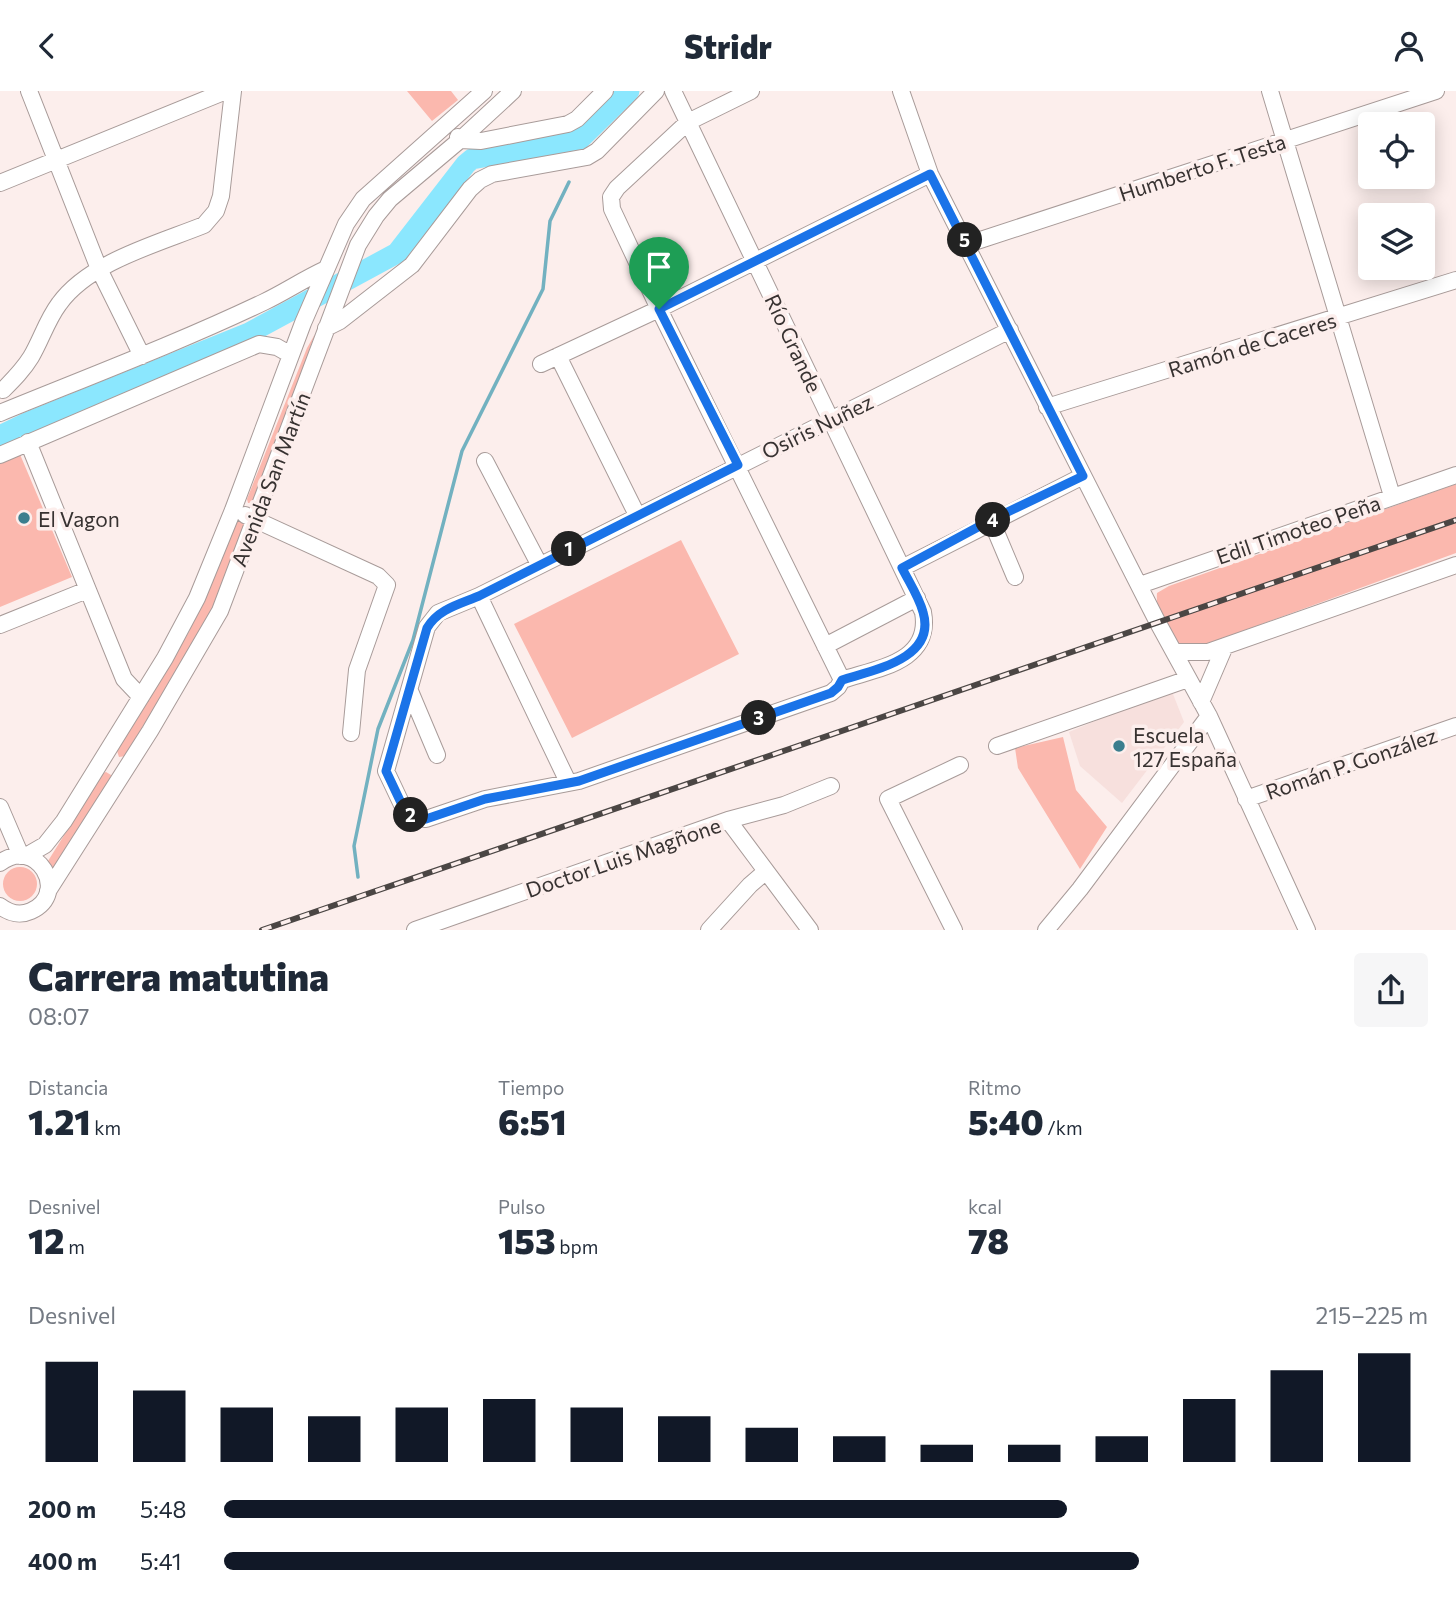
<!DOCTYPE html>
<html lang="es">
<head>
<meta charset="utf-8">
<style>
  body { margin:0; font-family:Commissioner,sans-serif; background:#f6f6f7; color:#1f2937; height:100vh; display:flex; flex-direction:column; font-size:26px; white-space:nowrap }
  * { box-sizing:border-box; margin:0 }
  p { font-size:23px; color:#747a83 }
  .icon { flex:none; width:38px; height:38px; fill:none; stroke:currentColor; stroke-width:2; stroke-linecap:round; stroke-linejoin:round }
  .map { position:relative; height:839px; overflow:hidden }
  .panel { display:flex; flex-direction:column; background:#fff; flex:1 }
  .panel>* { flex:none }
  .controls { position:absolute; left:1358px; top:21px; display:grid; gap:14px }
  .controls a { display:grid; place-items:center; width:77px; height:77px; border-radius:7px; background:#fff; box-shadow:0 4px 18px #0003; font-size:35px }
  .pin { position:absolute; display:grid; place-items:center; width:60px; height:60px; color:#fff; margin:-72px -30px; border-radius:50% 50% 50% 0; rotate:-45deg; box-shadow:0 0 7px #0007 }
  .pin .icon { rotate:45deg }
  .km { position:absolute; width:35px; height:35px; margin:-18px; border-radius:50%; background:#222; color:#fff; font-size:19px; line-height:35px; text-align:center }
  .round { display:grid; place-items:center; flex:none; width:74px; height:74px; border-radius:7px; background:#f6f6f7 }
  .summary { display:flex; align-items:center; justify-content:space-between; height:119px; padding:0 28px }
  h1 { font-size:38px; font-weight:800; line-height:52px }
  .figures { display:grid; grid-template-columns:repeat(3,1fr); gap:10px; height:119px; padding:7px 28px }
  .figures div { display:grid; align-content:center }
  .figures b { font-size:35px; font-weight:800 }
  .figures small { font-size:19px; font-weight:400 }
  .figures p { font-size:19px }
  .chart { height:196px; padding:14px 28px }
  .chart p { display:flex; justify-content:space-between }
  .chart svg { width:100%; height:126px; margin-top:7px; stroke:#111827; stroke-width:6 }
  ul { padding:0 28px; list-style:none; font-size:23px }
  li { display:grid; grid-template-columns:112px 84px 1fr; align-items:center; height:52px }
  li i { height:18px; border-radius:9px; background:#111827 }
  header { display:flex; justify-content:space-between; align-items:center; height:91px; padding:0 28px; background:#fff; font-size:32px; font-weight:800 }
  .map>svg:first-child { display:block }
  .built { fill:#f7e0dd }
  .green { fill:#fbb8ae }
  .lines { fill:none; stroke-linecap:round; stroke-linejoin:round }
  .stream { stroke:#72b1c0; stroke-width:3.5 }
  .river { stroke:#8be7fe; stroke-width:21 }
  .minor-casing { stroke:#a89b99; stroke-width:18 }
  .minor { stroke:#fff; stroke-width:16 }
  .rail-casing { stroke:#4b4644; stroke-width:6 }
  .rail { stroke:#fceeec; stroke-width:3.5; stroke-dasharray:10; stroke-linecap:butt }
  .route-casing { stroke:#fff; stroke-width:14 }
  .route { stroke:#1a73e8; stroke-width:9 }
  .poi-dot { fill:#3b7e8e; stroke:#fceeec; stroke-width:2.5 }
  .labels { text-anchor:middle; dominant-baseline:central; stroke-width:7; stroke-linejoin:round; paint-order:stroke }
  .street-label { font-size:21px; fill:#373231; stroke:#fceeec }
  .poi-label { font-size:21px; fill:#373231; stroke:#fceeec; text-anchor:start }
</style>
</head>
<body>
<header><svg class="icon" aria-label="back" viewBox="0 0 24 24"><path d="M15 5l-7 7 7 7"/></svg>Stridr<svg class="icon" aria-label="person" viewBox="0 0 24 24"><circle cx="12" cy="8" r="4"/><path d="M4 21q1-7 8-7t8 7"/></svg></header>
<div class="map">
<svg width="1456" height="839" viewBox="0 0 1456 839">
  <rect width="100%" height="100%" fill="#fceeec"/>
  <path class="built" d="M1171 598 1184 631 1122 712 1080 675 1069 641Z"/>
  <path class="green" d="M407 0H451L458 9 432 30Z
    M315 243 254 412H248L247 408 307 257Z
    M19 361 72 486 0 516V369Z
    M1456 393V462L1199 556 1180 555C1169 540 1155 522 1157 502L1169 495Z
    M240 429 245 435 215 512 199 545 126 665 119 666 117 660 189 541 236 431Z
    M681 449 739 563 572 647 514 533Z
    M1063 646 1076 699 1107 736 1080 778 1018 677 1015 657Z
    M106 681 111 684 112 687 53 783 48 770 103 682Z
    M3 793a17 17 0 1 1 34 0a17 17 0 1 1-34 0Z"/>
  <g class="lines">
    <path class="stream" d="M358 786 354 755 378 638 413 549 462 360 543 198 550 130 569 91"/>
    <path class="river" d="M0 345 29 331 249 242 397 162 466 73 472 68 580 48 629 0"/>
    <g class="minor-casing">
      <path id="minor" d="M29 0 99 178 142 265
        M673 0 923 521C932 571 878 577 842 589L659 218 612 118 611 106 617 97 688 31 751 0
        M901 0 930 83 1158 532 1209 625 1307 839
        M1270 0 1392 405
        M458 46 460 49 481 50 568 33 577 28 605 0
        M0 92 226 0
        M968 153 1436 0
        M326 237 340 230 412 174 470 98 480 89 492 83 587 66 597 60 656 0
        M558 265 637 424
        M541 273 659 218 930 83
        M3 299C14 288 23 279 31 266 41 249 47 229 59 213 89 171 157 153 204 134L216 120 221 105 233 0
        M1047 316 1456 189
        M0 322C88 286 178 252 264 211 285 201 304 188 326 178
        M28 351 124 588 141 606
        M0 364 259 253 277 256 291 264
        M485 370 539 473
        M245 424 378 485 387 494 357 579 351 642
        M991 429 1015 486
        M902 477 1083 385
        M1140 494 1456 384
        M479 505 568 691
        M0 534 87 499
        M825 555 917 507
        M1174 561H1208L1456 474
        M842 589 838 596 831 602 579 690 485 708 426 728 414 726 404 718 386 680 427 536 438 522 479 505 1010 239
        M410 600 437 664
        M1201 611 1225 555
        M997 655 1188 588
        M1246 708 1456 635
        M0 716 21 765
        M728 729 810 839
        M26 765 45 754 64 730 165 567 197 507 233 419 303 232 346 133 363 108 484 0
        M0 772C36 744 71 802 31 820 20 825 9 822 0 815
        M48 800 150 640 220 520 358 154 376 125 390 108 460 49 513 0
        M415 839 728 729 784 714 831 695
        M709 839 750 794 765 781
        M954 839 888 708 960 674
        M1046 839 1080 798 1209 625"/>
    </g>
    <use href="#minor" class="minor"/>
    <g class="rail-casing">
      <path id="rail" d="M262 839 1456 429"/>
    </g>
    <use href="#rail" class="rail"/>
  </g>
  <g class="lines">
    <g class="route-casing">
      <path id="route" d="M930 83 1083 385 991 429 902 477C909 491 919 506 923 521 937 568 873 579 842 589L838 596 831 602 579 690 485 708 426 728 414 726 404 718 386 680 427 537C438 518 460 513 479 505L738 374 659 218Z"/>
    </g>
    <use href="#route" class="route"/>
  </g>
  <g class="poi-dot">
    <circle cx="24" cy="427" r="7"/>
    <circle cx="1119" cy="655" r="7"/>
  </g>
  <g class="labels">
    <g class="street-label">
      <text transform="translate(1202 76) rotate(-18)">Humberto F. Testa</text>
      <text transform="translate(794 252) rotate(65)">Río Grande</text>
      <text transform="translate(1252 253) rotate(-17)">Ramón de Caceres</text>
      <text transform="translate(817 335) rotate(-26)">Osiris Nuñez</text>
      <text transform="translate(270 388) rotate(-69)">Avenida San Martín</text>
      <text transform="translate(1298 438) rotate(-19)">Edil Timoteo Peña</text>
      <text transform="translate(1351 672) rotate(-19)">Román P. González</text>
      <text transform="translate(623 766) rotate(-19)">Doctor Luis Magñone</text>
    </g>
    <g class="poi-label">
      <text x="38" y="427">El Vagon</text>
      <text x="1133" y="643">Escuela<tspan x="1133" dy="24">127 España</tspan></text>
    </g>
  </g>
</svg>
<div class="controls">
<a><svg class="icon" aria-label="locate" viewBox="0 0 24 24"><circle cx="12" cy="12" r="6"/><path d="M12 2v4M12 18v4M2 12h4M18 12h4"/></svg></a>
<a><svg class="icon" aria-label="layers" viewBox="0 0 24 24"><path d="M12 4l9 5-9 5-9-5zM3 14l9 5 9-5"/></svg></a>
</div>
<div class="pin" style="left:659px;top:218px;background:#1e9e55"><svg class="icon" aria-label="arrive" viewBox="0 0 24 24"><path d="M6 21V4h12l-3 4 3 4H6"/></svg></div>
<b class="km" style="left:569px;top:458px">1</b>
<b class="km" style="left:411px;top:724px">2</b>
<b class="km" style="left:759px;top:627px">3</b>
<b class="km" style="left:993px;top:429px">4</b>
<b class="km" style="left:965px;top:149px">5</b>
</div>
<section class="panel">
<div class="summary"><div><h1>Carrera matutina</h1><p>08:07</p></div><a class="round"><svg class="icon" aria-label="share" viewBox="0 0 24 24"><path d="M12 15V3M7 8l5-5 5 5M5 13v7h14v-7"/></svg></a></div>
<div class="figures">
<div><p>Distancia</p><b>1.21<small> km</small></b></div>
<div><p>Tiempo</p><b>6:51</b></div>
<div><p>Ritmo</p><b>5:40<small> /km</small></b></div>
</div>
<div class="figures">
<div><p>Desnivel</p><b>12<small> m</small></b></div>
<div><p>Pulso</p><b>153<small> bpm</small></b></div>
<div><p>kcal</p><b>78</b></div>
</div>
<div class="chart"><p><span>Desnivel</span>215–225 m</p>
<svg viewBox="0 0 160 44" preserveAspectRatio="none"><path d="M5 44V9M15 44V19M25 44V25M35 44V28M45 44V25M55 44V22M65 44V25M75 44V28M85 44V32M95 44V35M105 44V38M115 44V38M125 44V35M135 44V22M145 44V12M155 44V6"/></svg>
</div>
<ul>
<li><b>200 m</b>5:48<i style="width:70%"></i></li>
<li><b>400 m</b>5:41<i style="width:76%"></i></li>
</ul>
</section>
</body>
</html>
